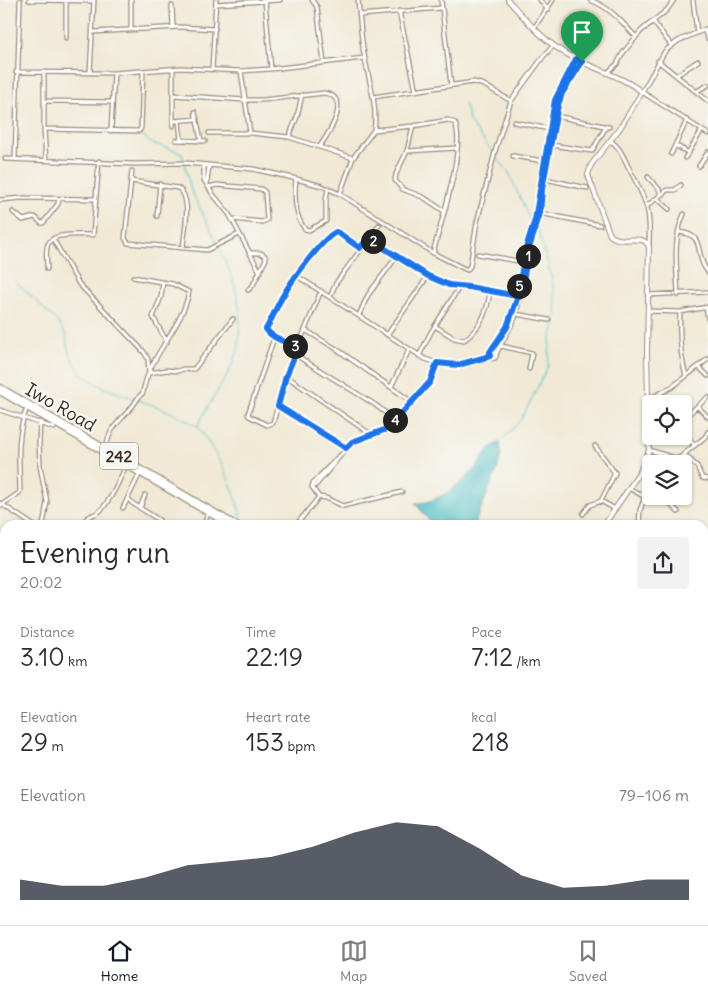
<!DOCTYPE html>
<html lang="en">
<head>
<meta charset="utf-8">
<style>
  body { margin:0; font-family:Delius,sans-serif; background:#f2f2f3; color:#2b2b33; height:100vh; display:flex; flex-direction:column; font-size:19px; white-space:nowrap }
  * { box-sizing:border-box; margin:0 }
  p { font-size:16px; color:#7c7c81 }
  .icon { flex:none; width:28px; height:28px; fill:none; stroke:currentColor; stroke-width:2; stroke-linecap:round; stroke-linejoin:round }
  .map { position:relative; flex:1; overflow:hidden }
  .panel { position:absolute; left:0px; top:520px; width:709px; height:405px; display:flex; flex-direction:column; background:#fff; border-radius:15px 15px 0 0; box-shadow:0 1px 4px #0004 }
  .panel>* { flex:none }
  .tools { position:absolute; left:642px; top:395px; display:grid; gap:10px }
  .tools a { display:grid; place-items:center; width:50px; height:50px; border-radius:5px; background:#fff; box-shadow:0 1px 4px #0004; font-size:25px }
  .pin { position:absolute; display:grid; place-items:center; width:42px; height:42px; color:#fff; margin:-51px -21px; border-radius:50% 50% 50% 0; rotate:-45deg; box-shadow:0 0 5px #0007 }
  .pin .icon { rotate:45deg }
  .km { position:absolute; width:25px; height:25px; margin:-12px; border-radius:50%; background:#222; color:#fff; font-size:14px; line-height:25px; text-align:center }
  .round { display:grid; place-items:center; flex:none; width:52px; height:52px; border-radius:5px; background:#f2f2f3 }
  .head { display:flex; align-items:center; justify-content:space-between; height:85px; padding:0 20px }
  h1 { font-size:28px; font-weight:600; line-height:38px }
  .metrics { display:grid; grid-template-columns:repeat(3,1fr); gap:8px; height:85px; padding:5px 20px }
  .metrics div { display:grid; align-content:center }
  .metrics b { font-size:25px; font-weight:600 }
  .metrics small { font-size:14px; font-weight:400 }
  .metrics p { font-size:14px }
  .chart { height:140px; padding:10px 20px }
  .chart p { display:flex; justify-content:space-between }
  .chart svg { width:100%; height:90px; margin-top:5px; fill:#111827; opacity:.7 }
  .tabs { display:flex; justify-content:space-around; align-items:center; height:70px; border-top:1px solid #e1e1e2; background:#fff; font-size:14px; color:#7c7c81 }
  .tabs a { display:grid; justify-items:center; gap:2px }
  .tabs .current { color:#111827 }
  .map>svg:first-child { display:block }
  .water { fill:#4ebdc4; stroke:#447471 }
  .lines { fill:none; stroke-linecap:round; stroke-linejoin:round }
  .stream { stroke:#4ebdc4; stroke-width:1 }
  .minor-casing { stroke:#968a7a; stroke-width:5.5 }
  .tertiary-casing { stroke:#968a7a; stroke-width:6 }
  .primary-casing { stroke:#968a7a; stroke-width:7 }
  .minor { stroke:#fff; stroke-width:3 }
  .tertiary { stroke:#fff; stroke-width:4 }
  .primary { stroke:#fff; stroke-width:4.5 }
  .route-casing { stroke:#fff; stroke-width:10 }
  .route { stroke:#1a73e8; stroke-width:6 }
  .labels { text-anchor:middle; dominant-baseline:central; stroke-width:5; stroke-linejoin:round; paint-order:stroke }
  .shield { fill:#f6f6f2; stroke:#73675e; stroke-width:1 }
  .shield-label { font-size:16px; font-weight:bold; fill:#3b2a1e }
  .street-label { font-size:18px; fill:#3b2a1e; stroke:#f6f6f2 }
</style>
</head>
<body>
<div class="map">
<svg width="708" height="925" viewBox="0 0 708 925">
  <rect width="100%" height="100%" fill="#f6f6f2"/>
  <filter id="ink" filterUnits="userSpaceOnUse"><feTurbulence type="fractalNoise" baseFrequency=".02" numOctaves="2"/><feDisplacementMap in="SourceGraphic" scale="10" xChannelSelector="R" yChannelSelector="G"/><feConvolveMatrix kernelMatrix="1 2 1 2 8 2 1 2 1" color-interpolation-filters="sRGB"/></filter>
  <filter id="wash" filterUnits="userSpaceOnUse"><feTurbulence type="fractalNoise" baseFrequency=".0096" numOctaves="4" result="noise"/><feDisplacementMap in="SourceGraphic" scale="20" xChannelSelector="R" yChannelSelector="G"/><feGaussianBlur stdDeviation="1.12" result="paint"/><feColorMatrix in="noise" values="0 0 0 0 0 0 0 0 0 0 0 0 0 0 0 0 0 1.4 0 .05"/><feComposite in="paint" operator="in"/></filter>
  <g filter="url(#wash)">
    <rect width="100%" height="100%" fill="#f1e9d5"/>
    <path class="water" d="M500 442 501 455 497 470 474 525H433L415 503C419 503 425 503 430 501 448 495 468 478 479 464 488 452 486 449 500 442Z"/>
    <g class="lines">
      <path class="stream" d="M464 103 470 123 509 173 532 225
        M139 131 149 142 182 153 191 190 217 243
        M218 247C233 275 243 303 239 336 239 342 239 349 236 355 227 380 209 401 198 426 217 455 238 490 242 525
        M14 280 56 320 66 334 67 345 71 357 82 375 104 388 164 409 198 426
        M500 442 521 420 548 366 550 343 557 315 552 279 538 230
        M705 471 708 469
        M423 525 429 521
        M0 854 5 870
        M0 875 5 871
        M339 920 341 925
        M0 924 1 925"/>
    </g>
  </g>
  <g filter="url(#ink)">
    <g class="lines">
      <g class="minor-casing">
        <path id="minor" d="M29 0 94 1
          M131 0V30
          M312 0 317 7 324 63
          M441 0 451 85
          M540 0 548 10
          M590 0C610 7 623 23 636 37
          M693 0 697 33
          M265 1 271 69
          M216 4 280 0
          M172 6 173 27
          M399 11 416 91
          M360 15 441 8
          M653 21 671 45
          M534 28 553 0
          M708 28 678 41 665 51 642 92 708 134
          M704 30 708 39
          M93 32 180 27 215 29
          M66 38V2
          M572 57 589 19
          M658 61 708 101
          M212 69 216 0
          M241 71 250 133
          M16 72 114 73 181 68 241 71 271 69 364 58
          M44 73V129L46 160
          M90 73 94 0
          M607 73 617 64 623 53 641 31 667 10 674 0
          M677 75 698 61
          M697 91 708 85
          M174 95 244 100H263L324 93C353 97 329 133 320 146
          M373 97 474 82 484 85 511 101
          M45 101 112 102
          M195 112 201 140
          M556 116 609 127
          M173 121 197 119
          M179 121 181 140
          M514 122 550 129
          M173 126V69
          M413 126 407 151 396 174 395 180 402 189 423 197 444 211
          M44 129 139 131 141 128 143 71
          M374 130 413 126 448 120 455 123C466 148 440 225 433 253
          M111 131 114 73
          M209 133H250L289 137 353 158
          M289 137 297 117 302 95
          M176 140 205 141
          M611 141C621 148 624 159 630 170 646 201 651 208 649 244
          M551 145 592 151 606 127
          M675 145 689 153
          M407 151 457 148
          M671 154 687 120
          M513 156 544 161
          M685 158 702 130
          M5 159 134 164 186 163 253 169 289 177 322 186 340 194 433 253 467 270 470 266 477 222 496 148 511 101 543 57 553 46
          M15 159 20 0
          M204 165V180L212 193 229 214 260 272
          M699 166 708 152
          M132 171 125 238 128 243 207 250 239 234
          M648 177 659 189 661 195
          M296 179C294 195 295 218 305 229L309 230 326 221V199L328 188
          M545 179 587 188
          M131 181 178 188C193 197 184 232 183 248
          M207 183 209 165
          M208 187 217 185 261 189 265 192 267 220 262 222 232 219
          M340 194 353 158 374 130C378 107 369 81 365 59 361 40 360 20 358 0
          M657 198 669 209
          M0 200 22 198 95 199
          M647 206 667 190H675L681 185
          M13 212 23 220 35 217 41 223H43L58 204 59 199
          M539 213 600 225
          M157 216 160 184
          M678 232C708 234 693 256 708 272
          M368 238 428 276 449 285 469 287 517 296
          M53 239 79 284 144 352 148 359 149 373 167 370 178 371 183 369H194L233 319
          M478 254 524 262
          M47 269C47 261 45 251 48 244 52 232 82 235 93 235L99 161
          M297 276C308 262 320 240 336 232L340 234 360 248
          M163 282 161 297 153 317 167 342
          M248 290 253 285 266 259 265 256 261 253H249
          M321 291 286 376 273 423 267 425 249 416 248 414 274 338V336L266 330V329L284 294 297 276 425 359 437 363 458 365 490 356
          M648 295 708 292
          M678 295C677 266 672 241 684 214
          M330 297 336 283 379 225
          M706 308 708 319
          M648 311 680 312 708 307
          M680 312C679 334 680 355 686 376
          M516 314 549 320
          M359 315 368 295 397 256
          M435 326 454 338 464 340C480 329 488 310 490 291
          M305 330 335 348 412 402
          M387 335 428 276
          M274 336 298 347
          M501 346 532 353 529 369
          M492 351 507 327 517 299 527 245 535 220 555 100 576 59
          M489.5 355a3.5 3.5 0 1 1 7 0a3.5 3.5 0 1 1-7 0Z
          M294 354 374 404 395 420
          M496 354 515 318 520 297 529 248 540 213 542 189 558 105 563 93 582 62
          M419 356 431 332 460 286
          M699 367 708 376
          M286 376 372 435
          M391 387 409 350
          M659 394 666 404
          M647 400 672 387 708 359
          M278 406 346 448
          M698 407 708 417
          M0 410 54 428
          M684 418 708 397
          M40 422 39 443 40 466 47 502 43 525
          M684 432 694 445
          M595 446 615 473 601 501
          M106 449C109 428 118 423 131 408 136 403 137 397 143 393 148 356 182 329 189 292L173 284 133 277
          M649 450 678 459 705 437 708 432
          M685 455 697 466 702 478 708 479
          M312 487 316 485 350 444 384 430 392 424 430 382 437 363
          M312 487 319 497 326 498 343 506 402 492
          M312 487 313 483 339 456
          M629 488 645 497
          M662 496 678 512
          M128 498 132 503 159 520 161 525
          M0 503 33 525
          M0 506 19 493 20 490C19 462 16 435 27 408
          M123 508 140 473
          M140 508 145 495
          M583 514 590 505 601 501 615 509
          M82 525C87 514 93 517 100 511 112 499 120 480 126 465
          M204 525 208 513
          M296 525 319 497
          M639 525 640 510 645 497 651 495
          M704 585 708 583
          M704 617 708 626
          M0 653 5 649
          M704 657 708 656
          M0 690 5 685
          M0 692 5 690
          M0 728 5 725
          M0 732 5 736
          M704 737 708 735
          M704 746 705 749
          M0 748 5 745
          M0 766 5 763
          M5 794 3 797 5 802
          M0 842 5 840
          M704 866 708 865
          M119 920 121 925
          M164 920 168 925
          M301 920V925
          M382 920V925
          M441 920 442 925
          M565 920 566 925
          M624 920 633 925
          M212 924 219 925
          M58 925 72 921
          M240 925V920
          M277 925V920
          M594 925 602 920"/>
      </g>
      <g class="tertiary-casing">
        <path id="tertiary" d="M508 0C527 21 546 44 572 57 594 69 622 76 642 92L620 128 591 165 588 175 610 235C622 246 644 232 649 247L647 352 649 450 640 472 604 525
          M704 813 708 828
          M704 919 708 918
          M666 925 698 920"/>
      </g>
      <g class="primary-casing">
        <path id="primary" d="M0 387 237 525
          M0 392 229 525
          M704 838 708 842
          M704 842 708 846"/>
      </g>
      <use href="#minor" class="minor"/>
      <use href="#tertiary" class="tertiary"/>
      <use href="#primary" class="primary"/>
    </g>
  </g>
  <g class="lines" filter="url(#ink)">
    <g class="route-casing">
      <path id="route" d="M582 62 562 93 558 105 542 189 540 213 529 248 520 297 517 296 469 287 449 285 428 276 368 238 360 248 340 234 336 232C323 238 292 280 284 294 277 305 273 317 266 329 271 338 288 343 298 347L286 376 278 406 346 448 352 442 384 430 392 424 430 382 437 363 458 365 490 356V352L507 327 517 299V296L527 245 535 220 555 100 576 59 582 62"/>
    </g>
    <use href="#route" class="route"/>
  </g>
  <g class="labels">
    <rect class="shield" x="100" y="442.5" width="38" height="27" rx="4"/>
    <g class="shield-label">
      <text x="119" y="456">242</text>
    </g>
    <g class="street-label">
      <text transform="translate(61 407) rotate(30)">Iwo Road</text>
    </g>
  </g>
</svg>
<div class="tools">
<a><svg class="icon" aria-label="locate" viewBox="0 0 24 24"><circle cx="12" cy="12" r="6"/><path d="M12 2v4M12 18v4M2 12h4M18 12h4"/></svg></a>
<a><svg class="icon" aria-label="layers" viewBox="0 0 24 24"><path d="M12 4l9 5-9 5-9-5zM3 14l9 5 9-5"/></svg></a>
</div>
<div class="pin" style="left:582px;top:62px;background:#1e9e55"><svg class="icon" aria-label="arrive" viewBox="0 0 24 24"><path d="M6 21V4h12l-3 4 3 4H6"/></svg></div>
<b class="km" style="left:528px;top:256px">1</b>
<b class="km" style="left:373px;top:241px">2</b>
<b class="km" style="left:295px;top:346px">3</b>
<b class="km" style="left:395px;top:420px">4</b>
<b class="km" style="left:519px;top:286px">5</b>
<section class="panel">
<div class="head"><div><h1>Evening run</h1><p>20:02</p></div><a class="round"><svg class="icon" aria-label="share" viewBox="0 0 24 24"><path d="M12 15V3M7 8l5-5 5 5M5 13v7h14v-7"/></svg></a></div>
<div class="metrics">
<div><p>Distance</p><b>3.10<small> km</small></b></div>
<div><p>Time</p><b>22:19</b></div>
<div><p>Pace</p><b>7:12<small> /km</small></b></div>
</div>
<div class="metrics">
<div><p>Elevation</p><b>29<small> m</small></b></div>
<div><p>Heart rate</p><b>153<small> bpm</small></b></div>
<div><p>kcal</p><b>218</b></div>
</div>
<div class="chart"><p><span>Elevation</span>79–106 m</p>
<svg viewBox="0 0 160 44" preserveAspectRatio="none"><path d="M0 44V34L10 37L20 37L30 33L40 27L50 25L60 23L70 18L80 11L90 6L100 8L110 19L120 32L130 38L140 37L150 34L160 34V44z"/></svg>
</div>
</section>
</div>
<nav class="tabs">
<a class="current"><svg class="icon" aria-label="home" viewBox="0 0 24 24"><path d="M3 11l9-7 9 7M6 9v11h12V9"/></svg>Home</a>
<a><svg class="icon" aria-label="map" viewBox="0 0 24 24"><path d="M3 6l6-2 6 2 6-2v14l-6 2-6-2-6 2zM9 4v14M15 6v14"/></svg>Map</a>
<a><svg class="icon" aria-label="saved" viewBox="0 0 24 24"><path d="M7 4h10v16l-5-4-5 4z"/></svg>Saved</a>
</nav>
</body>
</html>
